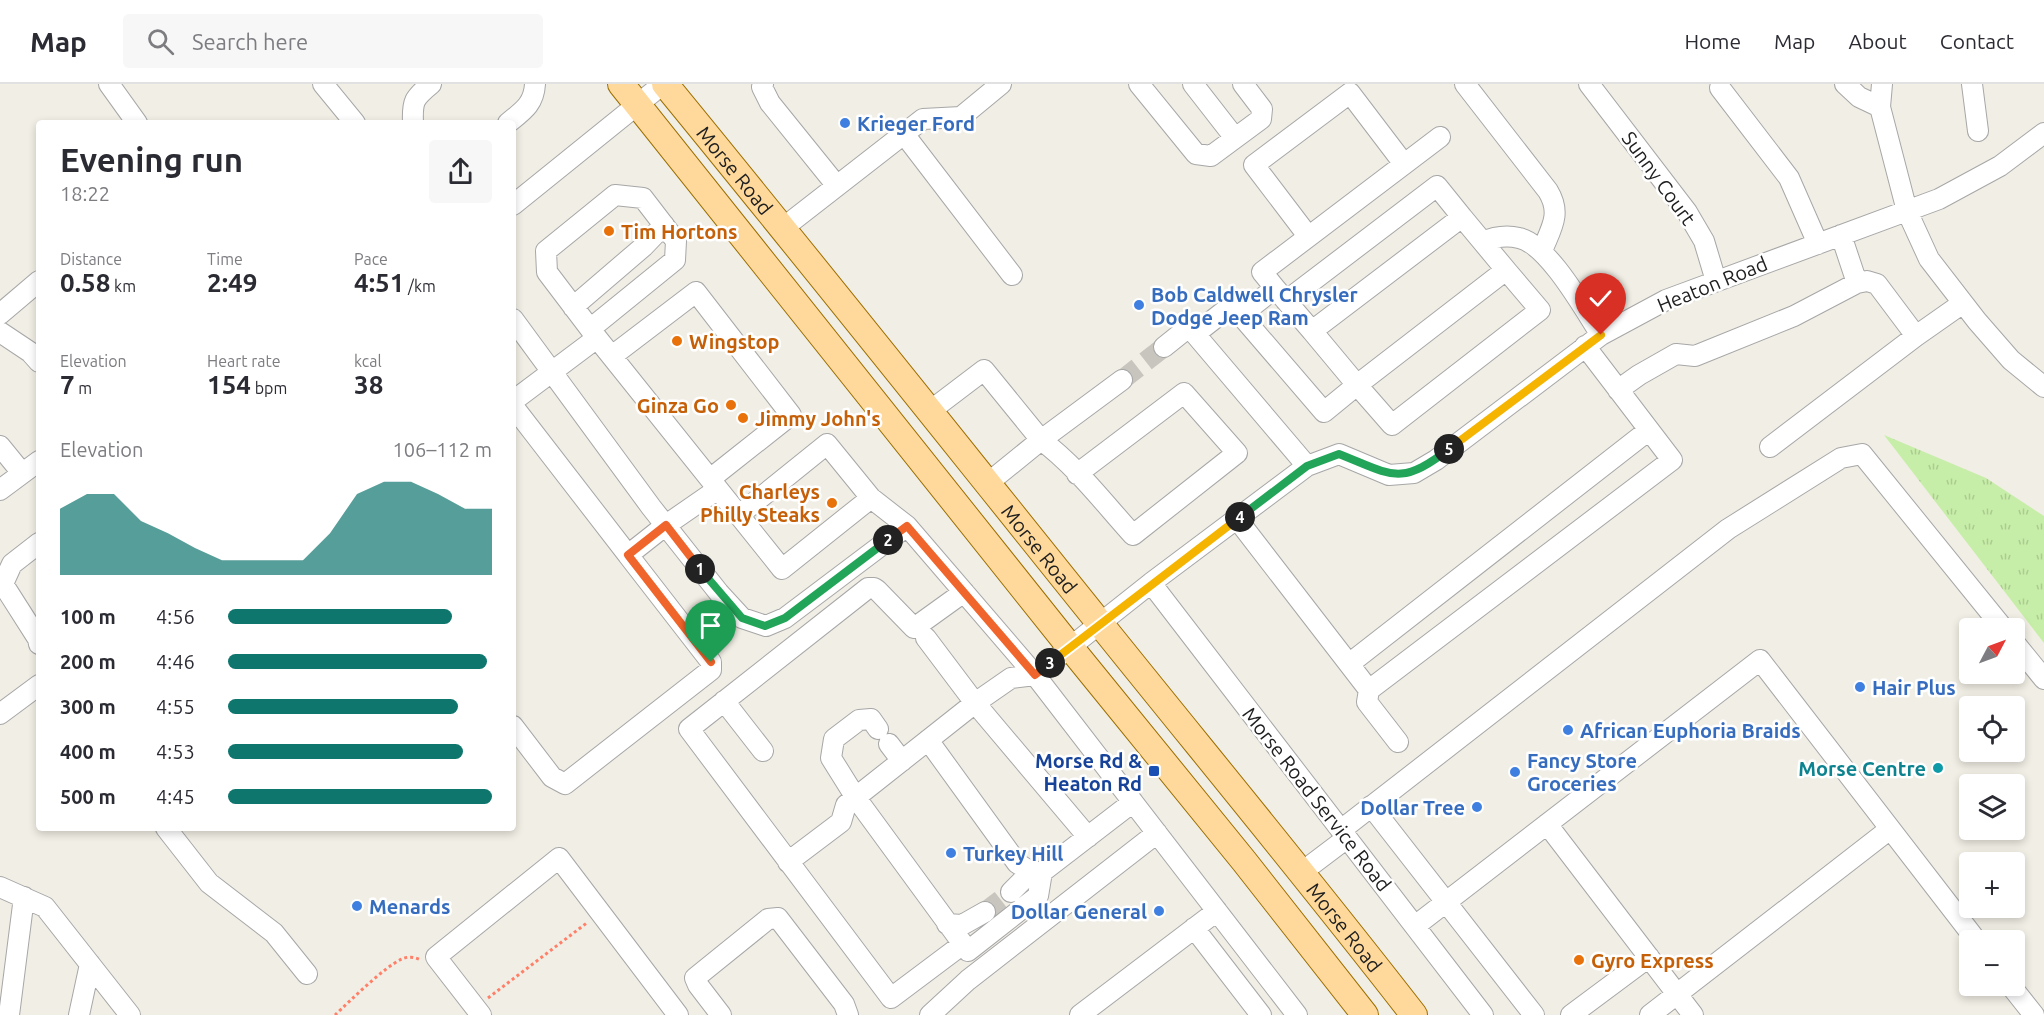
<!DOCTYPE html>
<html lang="en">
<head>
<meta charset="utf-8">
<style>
  body { margin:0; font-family:Ubuntu,sans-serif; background:#f7f7f7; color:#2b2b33; height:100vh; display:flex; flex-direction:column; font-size:22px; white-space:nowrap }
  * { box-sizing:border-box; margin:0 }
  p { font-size:20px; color:#7c7c81 }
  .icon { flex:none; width:33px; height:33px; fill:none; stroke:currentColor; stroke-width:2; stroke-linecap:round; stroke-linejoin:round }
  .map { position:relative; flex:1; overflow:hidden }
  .side { position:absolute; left:36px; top:36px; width:480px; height:711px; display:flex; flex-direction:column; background:#fff; border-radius:6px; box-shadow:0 3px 9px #0003 }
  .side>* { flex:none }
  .needle { width:39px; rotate:49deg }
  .tools { position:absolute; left:1959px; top:534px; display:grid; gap:12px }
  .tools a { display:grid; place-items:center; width:66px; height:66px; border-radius:6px; background:#fff; box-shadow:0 3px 9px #0003; font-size:30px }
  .pin { position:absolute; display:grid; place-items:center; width:51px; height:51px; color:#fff; margin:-62px -26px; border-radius:50% 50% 50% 0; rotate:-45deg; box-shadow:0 0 6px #0007 }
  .pin .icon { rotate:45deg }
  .km { position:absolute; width:30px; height:30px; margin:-15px; border-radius:50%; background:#222; color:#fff; font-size:16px; line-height:30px; text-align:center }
  .round { display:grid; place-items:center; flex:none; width:63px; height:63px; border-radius:6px; background:#f7f7f7 }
  .overview { display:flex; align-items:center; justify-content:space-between; height:102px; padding:0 24px }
  h1 { font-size:33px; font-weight:600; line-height:45px }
  .stats { display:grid; grid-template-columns:repeat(3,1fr); gap:9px; height:102px; padding:6px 24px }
  .stats div { display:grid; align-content:center }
  .stats b { font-size:26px; font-weight:600 }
  .stats small { font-size:16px; font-weight:400 }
  .stats p { font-size:16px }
  .chart { height:168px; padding:12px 24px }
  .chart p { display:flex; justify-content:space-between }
  .chart svg { width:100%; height:108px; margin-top:6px; fill:#0f766e; opacity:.7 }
  ul { padding:0 24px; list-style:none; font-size:20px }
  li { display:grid; grid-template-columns:96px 72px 1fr; align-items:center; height:45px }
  li i { height:15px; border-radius:8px; background:#0f766e }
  header { display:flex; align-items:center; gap:36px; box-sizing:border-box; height:84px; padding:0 30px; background:#fff; border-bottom:2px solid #e1e1e2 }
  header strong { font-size:28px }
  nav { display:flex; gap:33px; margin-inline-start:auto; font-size:21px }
  .search { width:420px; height:54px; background:#f7f7f7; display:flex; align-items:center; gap:15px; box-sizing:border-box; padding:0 21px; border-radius:6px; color:#7c7c81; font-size:22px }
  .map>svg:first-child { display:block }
  .grass { fill:url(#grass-tufts) }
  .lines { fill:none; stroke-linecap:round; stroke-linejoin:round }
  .minor-tunnel { stroke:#c7c5be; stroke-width:20; stroke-dasharray:20 10; stroke-linecap:butt }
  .minor-casing { stroke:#a7a7a7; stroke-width:22 }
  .major-casing { stroke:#9b6f00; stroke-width:28 }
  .path { stroke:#ff7f68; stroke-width:3; stroke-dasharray:3 3; stroke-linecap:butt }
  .minor { stroke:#fff; stroke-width:20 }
  .major { stroke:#ffd99c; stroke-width:26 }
  .split-1-casing { stroke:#fff; stroke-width:12 }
  .split-2-casing { stroke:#fff; stroke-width:12 }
  .split-3-casing { stroke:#fff; stroke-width:12 }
  .split-4-casing { stroke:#fff; stroke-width:12 }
  .split-5-casing { stroke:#fff; stroke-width:12 }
  .split-6-casing { stroke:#fff; stroke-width:12 }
  .split-1 { stroke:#f0652b; stroke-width:8 }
  .split-2 { stroke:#22a559; stroke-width:8 }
  .split-3 { stroke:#f0652b; stroke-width:8 }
  .split-4 { stroke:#f5b400; stroke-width:8 }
  .split-5 { stroke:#22a559; stroke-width:8 }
  .split-6 { stroke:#f5b400; stroke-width:8 }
  .shop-dot { fill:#3f7fe0; stroke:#fff; stroke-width:2 }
  .food-dot { fill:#e8710a; stroke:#fff; stroke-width:2 }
  .culture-dot { fill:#0f9aa8; stroke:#fff; stroke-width:2 }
  .transit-dot { fill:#1a4fb4; stroke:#fff; stroke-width:2 }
  .labels { text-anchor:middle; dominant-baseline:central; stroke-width:5; stroke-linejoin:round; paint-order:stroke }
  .shop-label { font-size:20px; font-weight:bold; fill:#366cbe; stroke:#fff; text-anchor:start }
  .street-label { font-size:20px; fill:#202020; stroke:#fff }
  .food-label { font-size:20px; font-weight:bold; fill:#c56008; stroke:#fff; text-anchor:start }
  .transit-label { font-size:20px; font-weight:bold; fill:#164399; stroke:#fff; text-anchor:end }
  .culture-label { font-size:20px; font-weight:bold; fill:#0d838f; stroke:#fff; text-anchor:end }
</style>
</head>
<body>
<header>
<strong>Map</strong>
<div class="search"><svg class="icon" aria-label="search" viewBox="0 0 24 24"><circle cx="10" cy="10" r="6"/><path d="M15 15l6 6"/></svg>Search here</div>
<nav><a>Home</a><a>Map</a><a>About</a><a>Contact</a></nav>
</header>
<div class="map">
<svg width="2044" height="931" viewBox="0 0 2044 931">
  <defs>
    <pattern id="grass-tufts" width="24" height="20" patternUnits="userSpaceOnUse" patternTransform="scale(1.5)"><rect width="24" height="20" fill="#c7eea8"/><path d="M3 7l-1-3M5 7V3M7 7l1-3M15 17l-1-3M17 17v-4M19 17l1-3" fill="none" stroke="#abcc90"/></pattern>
  </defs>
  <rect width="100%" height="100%" fill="#f1eee5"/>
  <path class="grass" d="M1884 351 1986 394 2044 432V559Z"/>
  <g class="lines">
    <path class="minor-tunnel" d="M1122 296 1164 263
      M985 828 1011 808"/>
    <g class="minor-casing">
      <path id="minor" d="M109 0 137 39
        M323 0 355 39
        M763 0 762 3 770 19 837 102
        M1139 0 1196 70 1211 72 1261 35 1262 25 1243 0
        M1193 0 1235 54
        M1465 0 1548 107C1562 130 1551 144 1542 167
        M1589 0 1687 128 1704 157 1716 197
        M1845 0 1859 13 1880 23
        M1882 0 1880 23 1907 127 1929 175 1977 237 2011 276 2044 303
        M1972 0 1978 47
        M1720 4 1789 94 1818 160
        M413 39C412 17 414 14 431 0
        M508 39C523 27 534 20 535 0
        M904 50 1012 191
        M513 121 663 0
        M783 144 923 35 961 33 1001 0
        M1308 152 1254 81 1350 9 1404 80
        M1483 158C1494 153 1506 151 1519 154 1548 160 1584 225 1601 251
        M1857 199 1867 197 1877 200 1916 252 1963 219
        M1275 204 1262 188 1440 53
        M573 223 643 163 664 141
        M0 230 39 197
        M1241 231 1275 204 1312 247 1462 133 1437 102 1286 217
        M513 235 651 423 719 509 742 534 766 542 785 534 907 442
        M590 245 675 176 676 157 643 114 615 111 546 167 547 188 597 254 782 485 871 414 907 442 1035 591
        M1312 247 1357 301 1506 186 1462 133
        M0 248 30 268 39 278
        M1195 250 1232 221 1324 328 1357 301 1392 341 1540 226 1506 186
        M1164 263 1189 243 1307 382
        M612 272 696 208 791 331 710 395
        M1618 306 1639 291 1676 270 1695 272 1794 232 1857 199 1841 151
        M513 317 597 254
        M513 322 628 471
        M930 327 984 286 1041 356 988 399
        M0 362 22 389
        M1770 363 1916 252
        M1077 390 1184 309 1237 369 1133 451C1104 419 1076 382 1041 356L1122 296
        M0 406 39 377
        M739 431 827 360 871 414
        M1237 435 1369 606
        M39 459 12 480 3 500 38 555 39 560
        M1151 499 1483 931
        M926 554 975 619 1088 753
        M2014 558 2044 595
        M1349 580 1649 346
        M724 617 763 667
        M0 630 39 601
        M513 642 552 693 565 700 711 586V578L628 471 666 441 718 405
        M878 645 871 635 859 636 834 655 831 674 856 714 968 867 1038 812 1042 788 1133 718
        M928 656 1017 779 1031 788H1042
        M1398 658 1367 618 1369 606 1672 376 1585 262
        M889 660 902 677
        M1371 722 1534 931
        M1547 740 1693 931
        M166 744 209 799 274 849 307 890
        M1341 746 1728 445 1841 374 1862 370 2003 544
        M788 778 841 738 846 721 975 619 1011 594 1035 591
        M1302 788 1347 754
        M0 803 45 823 130 931
        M1011 808 1031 788
        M947 840 962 841 985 828
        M1415 842 1760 576 1976 856
        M1194 844 1261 931
        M963 860 891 914 689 645 868 504H874L877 506 914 544 964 508
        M2011 902 2034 931
        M9 931 24 813
        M79 931 90 880
        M481 931 436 873 559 774 678 931
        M721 931 698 901 695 894 768 835 778 834 844 920 848 931
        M930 931 968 896 1157 749
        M1080 931 1217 827
        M1297 931 1035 591 1151 499 1307 382 1339 370 1389 391 1414 389 1436 376 1601 251 1666 216 1939 115 2000 82 2044 49
        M1571 931 1649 873
        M1650 931 1890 745"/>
    </g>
    <g class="major-casing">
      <g id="major">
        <path d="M621 0 1070 563 1244 777 1365 931"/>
        <path id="s1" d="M665 0C811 178 954 358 1098 537 1204 669 1311 798 1414 931"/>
      </g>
    </g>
    <path class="path" d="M488 914 588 838
      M335 931C351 916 384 883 402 875 408 872 415 873 421 876"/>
    <use href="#minor" class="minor"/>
    <use href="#major" class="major"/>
  </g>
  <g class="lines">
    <g class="split-1-casing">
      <path id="split-1" d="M700 485 666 441 628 471 711 578"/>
    </g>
    <g class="split-2-casing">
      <path id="split-2" d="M700 485 742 534 765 542 785 534 888 456"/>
    </g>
    <g class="split-3-casing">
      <path id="split-3" d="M888 456 907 442 1035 591 1050 579"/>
    </g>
    <g class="split-4-casing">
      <path id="split-4" d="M1050 579 1240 433"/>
    </g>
    <g class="split-5-casing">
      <path id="split-5" d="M1240 433 1307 382 1339 370C1392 391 1400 403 1449 365"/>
    </g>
    <g class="split-6-casing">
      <path id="split-6" d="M1449 365 1601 251"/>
    </g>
    <use href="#split-1" class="split-1"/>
    <use href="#split-2" class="split-2"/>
    <use href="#split-3" class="split-3"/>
    <use href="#split-4" class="split-4"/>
    <use href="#split-5" class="split-5"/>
    <use href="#split-6" class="split-6"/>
  </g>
  <g class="shop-dot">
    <circle cx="845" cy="39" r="6"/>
    <circle cx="1139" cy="221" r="6"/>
    <circle cx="1860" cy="603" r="6"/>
    <circle cx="1568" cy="646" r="6"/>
    <circle cx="1515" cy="688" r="6"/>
    <circle cx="1477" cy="723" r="6"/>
    <circle cx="951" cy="769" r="6"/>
    <circle cx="357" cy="822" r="6"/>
    <circle cx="1159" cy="827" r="6"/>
  </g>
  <g class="food-dot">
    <circle cx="609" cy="147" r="6"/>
    <circle cx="677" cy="257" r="6"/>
    <circle cx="731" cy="321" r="6"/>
    <circle cx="743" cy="334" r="6"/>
    <circle cx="832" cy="419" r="6"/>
    <circle cx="1579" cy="876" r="6"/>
  </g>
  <circle class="culture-dot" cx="1938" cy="684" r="6"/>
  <rect class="transit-dot" x="1148" y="681" width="12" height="12" rx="3"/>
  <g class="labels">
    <g class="shop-label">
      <text x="857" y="39">Krieger Ford</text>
      <text x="1151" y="210">Bob Caldwell Chrysler<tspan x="1151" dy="23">Dodge Jeep Ram</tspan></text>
      <text x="1872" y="603">Hair Plus</text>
      <text x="1580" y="646">African Euphoria Braids</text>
      <text x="1527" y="676">Fancy Store<tspan x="1527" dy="23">Groceries</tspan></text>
      <text x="1465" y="723" text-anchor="end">Dollar Tree</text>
      <text x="963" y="769">Turkey Hill</text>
      <text x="369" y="822">Menards</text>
      <text x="1147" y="827" text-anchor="end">Dollar General</text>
    </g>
    <g class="street-label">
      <text stroke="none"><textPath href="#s1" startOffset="111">Morse Road</textPath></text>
      <text transform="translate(1659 94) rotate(54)">Sunny Court</text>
      <text transform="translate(1712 200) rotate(-22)">Heaton Road</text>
      <text stroke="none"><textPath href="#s1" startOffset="597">Morse Road</textPath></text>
      <text transform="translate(1317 715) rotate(52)">Morse Road Service Road</text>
      <text stroke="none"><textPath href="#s1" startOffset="1083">Morse Road</textPath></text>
    </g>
    <g class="food-label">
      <text x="621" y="147">Tim Hortons</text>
      <text x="689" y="257">Wingstop</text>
      <text x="719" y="321" text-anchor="end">Ginza Go</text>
      <text x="755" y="334">Jimmy John's</text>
      <text x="820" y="407" text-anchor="end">Charleys<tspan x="820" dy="23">Philly Steaks</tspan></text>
      <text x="1591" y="876">Gyro Express</text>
    </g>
    <g class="transit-label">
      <text x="1142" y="676">Morse Rd &amp;<tspan x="1142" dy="23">Heaton Rd</tspan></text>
    </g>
    <g class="culture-label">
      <text x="1926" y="684">Morse Centre</text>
    </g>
  </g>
</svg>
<div class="tools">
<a><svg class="needle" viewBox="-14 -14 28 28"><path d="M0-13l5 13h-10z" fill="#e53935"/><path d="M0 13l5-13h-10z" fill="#7c7c81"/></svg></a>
<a><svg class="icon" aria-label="locate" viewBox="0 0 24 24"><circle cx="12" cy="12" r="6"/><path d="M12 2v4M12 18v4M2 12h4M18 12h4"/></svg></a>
<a><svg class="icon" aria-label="layers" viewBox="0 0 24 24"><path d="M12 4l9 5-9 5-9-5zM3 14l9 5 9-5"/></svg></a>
<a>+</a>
<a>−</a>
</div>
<div class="pin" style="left:711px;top:578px;background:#1e9e55"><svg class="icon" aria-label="arrive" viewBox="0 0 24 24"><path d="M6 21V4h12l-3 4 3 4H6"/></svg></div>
<div class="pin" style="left:1601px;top:251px;background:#d93025"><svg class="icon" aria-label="check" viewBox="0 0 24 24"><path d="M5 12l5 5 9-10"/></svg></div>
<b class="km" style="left:700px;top:485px">1</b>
<b class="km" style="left:888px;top:456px">2</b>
<b class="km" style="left:1050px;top:579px">3</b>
<b class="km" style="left:1240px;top:433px">4</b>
<b class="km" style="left:1449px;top:365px">5</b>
<section class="side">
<div class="overview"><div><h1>Evening run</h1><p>18:22</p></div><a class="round"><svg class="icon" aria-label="share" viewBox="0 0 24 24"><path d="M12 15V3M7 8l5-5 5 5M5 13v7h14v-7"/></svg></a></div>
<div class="stats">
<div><p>Distance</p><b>0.58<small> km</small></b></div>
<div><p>Time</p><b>2:49</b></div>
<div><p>Pace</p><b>4:51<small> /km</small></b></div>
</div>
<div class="stats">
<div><p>Elevation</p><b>7<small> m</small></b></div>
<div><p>Heart rate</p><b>154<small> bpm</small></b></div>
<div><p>kcal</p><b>38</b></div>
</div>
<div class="chart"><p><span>Elevation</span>106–112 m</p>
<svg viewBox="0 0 160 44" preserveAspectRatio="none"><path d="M0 44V17L10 11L20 11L30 22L40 27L50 33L60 38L70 38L80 38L90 38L100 27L110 11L120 6L130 6L140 11L150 17L160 17V44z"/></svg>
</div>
<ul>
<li><b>100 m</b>4:56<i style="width:85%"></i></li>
<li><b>200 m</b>4:46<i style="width:98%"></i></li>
<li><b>300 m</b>4:55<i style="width:87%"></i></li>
<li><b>400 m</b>4:53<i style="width:89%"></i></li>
<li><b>500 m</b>4:45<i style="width:100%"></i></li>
</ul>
</section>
</div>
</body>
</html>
